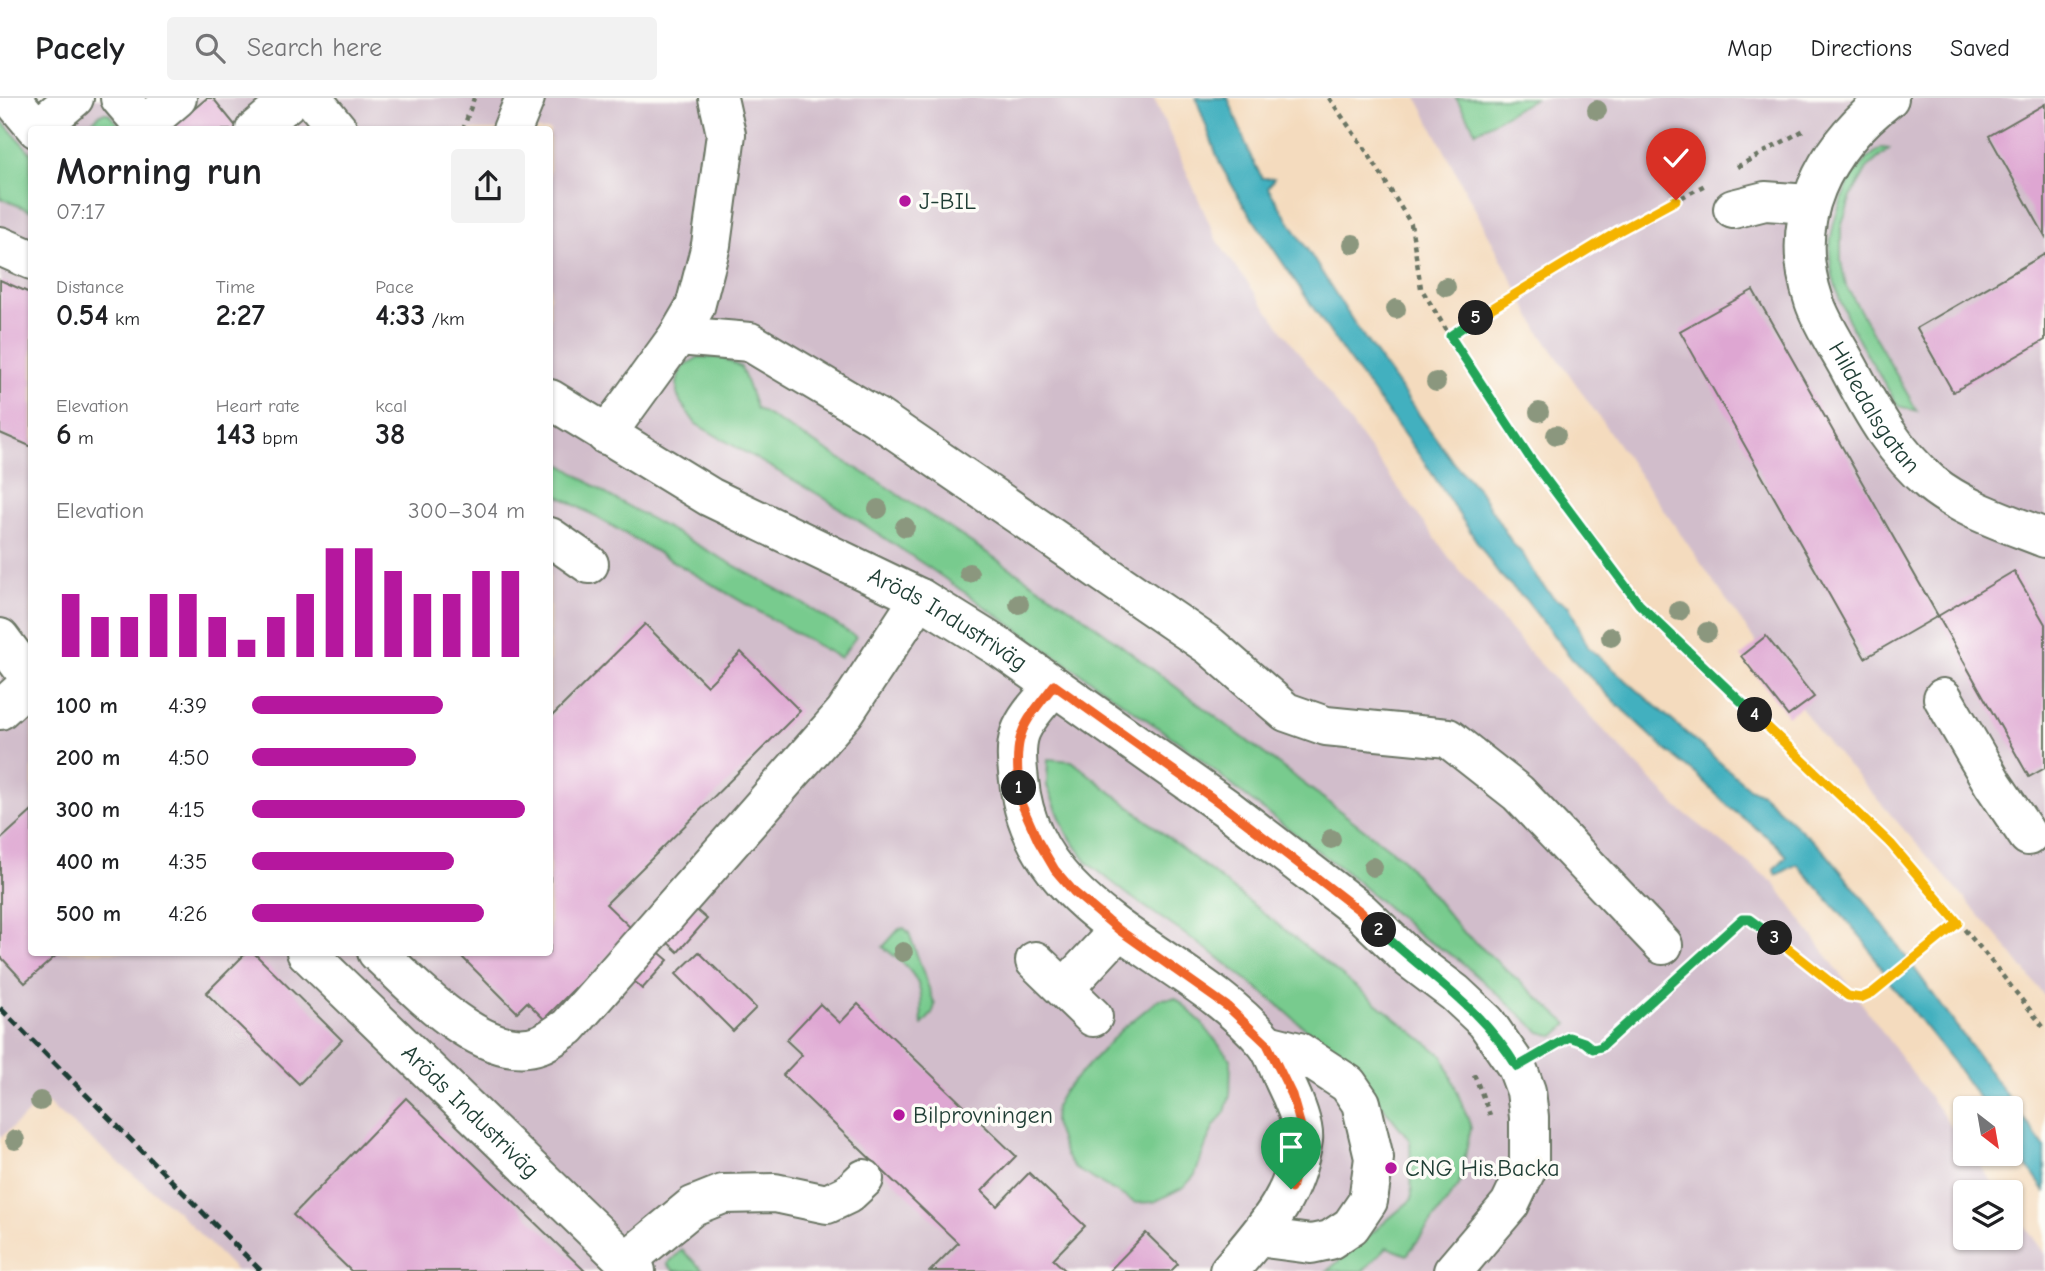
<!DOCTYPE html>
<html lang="en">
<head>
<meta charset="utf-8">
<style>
  body { margin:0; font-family:"Comic Neue",sans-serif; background:#f2f2f2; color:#202124; height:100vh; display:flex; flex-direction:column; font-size:26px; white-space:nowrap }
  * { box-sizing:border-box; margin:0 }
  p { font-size:23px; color:#757577 }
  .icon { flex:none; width:38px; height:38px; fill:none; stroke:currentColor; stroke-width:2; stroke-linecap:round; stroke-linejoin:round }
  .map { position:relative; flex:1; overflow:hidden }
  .side { position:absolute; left:28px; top:28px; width:525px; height:830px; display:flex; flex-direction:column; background:#fff; border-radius:7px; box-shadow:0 2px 5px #0004 }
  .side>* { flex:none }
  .needle { width:46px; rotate:149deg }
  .controls { position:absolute; left:1953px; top:998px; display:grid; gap:14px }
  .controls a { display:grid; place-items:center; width:70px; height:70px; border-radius:7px; background:#fff; box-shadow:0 2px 5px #0004; font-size:35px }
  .pin { position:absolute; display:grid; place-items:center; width:60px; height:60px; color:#fff; margin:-72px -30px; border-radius:50% 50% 50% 0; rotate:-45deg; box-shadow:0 0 7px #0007 }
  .pin .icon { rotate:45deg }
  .km { position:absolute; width:35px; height:35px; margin:-18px; border-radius:50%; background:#222; color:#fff; font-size:19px; line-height:35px; text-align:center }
  .round { display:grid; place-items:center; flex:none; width:74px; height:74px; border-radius:7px; background:#f2f2f2 }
  .summary { display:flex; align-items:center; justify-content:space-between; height:119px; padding:0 28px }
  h1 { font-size:38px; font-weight:600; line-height:52px }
  .metrics { display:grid; grid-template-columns:repeat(3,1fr); gap:10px; height:119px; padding:7px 28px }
  .metrics div { display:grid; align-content:center }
  .metrics b { font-size:30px; font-weight:600 }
  .metrics small { font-size:19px; font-weight:400 }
  .metrics p { font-size:19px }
  .chart { height:196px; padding:14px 28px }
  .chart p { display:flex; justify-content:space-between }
  .chart svg { width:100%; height:126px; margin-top:7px; stroke:#b5179e; stroke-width:6 }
  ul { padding:0 28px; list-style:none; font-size:23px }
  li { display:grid; grid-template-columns:112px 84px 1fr; align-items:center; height:52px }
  li i { height:18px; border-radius:9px; background:#b5179e }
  header { display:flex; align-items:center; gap:42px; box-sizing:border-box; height:98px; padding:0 35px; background:#fff; border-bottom:2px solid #e0e0e0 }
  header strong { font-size:33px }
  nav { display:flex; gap:38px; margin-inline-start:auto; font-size:24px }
  .search { width:490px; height:63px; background:#f2f2f2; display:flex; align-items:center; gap:18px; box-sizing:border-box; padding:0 24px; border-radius:7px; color:#757577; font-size:26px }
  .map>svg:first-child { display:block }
  .industrial { fill:#d1bdcb; fill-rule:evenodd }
  .green { fill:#78cb8e; stroke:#4c8461; stroke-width:2 }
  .water { fill:#42b0bf; stroke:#30767a; stroke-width:2 }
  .building { fill:#dea6d2 }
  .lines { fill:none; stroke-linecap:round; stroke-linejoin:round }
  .minor-casing { stroke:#6a7464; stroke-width:42 }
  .path { stroke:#6a7464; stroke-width:4.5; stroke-dasharray:5 5; stroke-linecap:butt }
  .minor { stroke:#fff; stroke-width:38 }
  .rail { stroke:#1f3d34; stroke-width:5; stroke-dasharray:10 5; stroke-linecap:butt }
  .tree { fill:#8b977e }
  .split-1-casing { stroke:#fff; stroke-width:14 }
  .split-2-casing { stroke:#fff; stroke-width:14 }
  .split-3-casing { stroke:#fff; stroke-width:14 }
  .split-4-casing { stroke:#fff; stroke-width:14 }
  .split-5-casing { stroke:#fff; stroke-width:14 }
  .split-6-casing { stroke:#fff; stroke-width:14 }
  .split-1 { stroke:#f0652b; stroke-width:9 }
  .split-2 { stroke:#f0652b; stroke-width:9 }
  .split-3 { stroke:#22a559; stroke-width:9 }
  .split-4 { stroke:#f5b400; stroke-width:9 }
  .split-5 { stroke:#22a559; stroke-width:9 }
  .split-6 { stroke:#f5b400; stroke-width:9 }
  .poi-dot { fill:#b5179e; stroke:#fdfcf7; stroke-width:2.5 }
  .labels { text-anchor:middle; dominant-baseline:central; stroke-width:7; stroke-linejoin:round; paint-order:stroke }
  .poi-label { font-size:24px; fill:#1f3d34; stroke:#fdfcf7; text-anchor:start }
  .street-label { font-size:24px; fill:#1f3d34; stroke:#fdfcf7 }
</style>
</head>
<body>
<header>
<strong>Pacely</strong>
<div class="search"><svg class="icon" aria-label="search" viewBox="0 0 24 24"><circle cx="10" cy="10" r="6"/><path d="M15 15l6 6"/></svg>Search here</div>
<nav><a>Map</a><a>Directions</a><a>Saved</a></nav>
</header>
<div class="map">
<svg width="2045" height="1173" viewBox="0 0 2045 1173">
  <rect width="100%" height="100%" fill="#fdfcf7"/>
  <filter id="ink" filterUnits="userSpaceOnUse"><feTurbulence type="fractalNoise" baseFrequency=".0143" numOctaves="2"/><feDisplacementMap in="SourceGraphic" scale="14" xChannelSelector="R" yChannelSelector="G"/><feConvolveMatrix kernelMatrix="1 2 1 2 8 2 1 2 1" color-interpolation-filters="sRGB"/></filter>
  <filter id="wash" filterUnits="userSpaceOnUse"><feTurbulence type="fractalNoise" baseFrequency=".00686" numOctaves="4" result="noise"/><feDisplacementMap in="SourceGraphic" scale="28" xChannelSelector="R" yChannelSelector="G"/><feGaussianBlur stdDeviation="1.57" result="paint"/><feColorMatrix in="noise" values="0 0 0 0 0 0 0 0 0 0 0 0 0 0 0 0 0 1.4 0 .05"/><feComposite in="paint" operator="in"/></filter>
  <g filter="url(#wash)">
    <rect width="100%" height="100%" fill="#f4dbbe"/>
    <path class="industrial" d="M0 0H1154L1217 143 1454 466 1531 556 1678 710 1774 785 1965 1047V1055H1971L1999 1094H1965V1139H2011V1109L2045 1156V1173H236L177 1113 43 1002 0 1040ZM32 32H550V854H32Z
      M1417 0H2045V899L2001 842 1820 636 1539 233Z"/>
    <path class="green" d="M1456 0H1535L1476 34Z
      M102 15H108L119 27V31L82 32Z
      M0 21 31 55V113L0 100Z
      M1882 50 1889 51 1867 70 1851 99 1841 129V164L1846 188 1917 313 1898 308C1873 265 1832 208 1830 157 1829 139 1835 120 1841 104 1849 81 1861 62 1882 50Z
      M699 259 723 260 741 269 756 310 876 382 1077 514 1402 760 1460 831 1568 926 1555 938 1540 934 1458 861 1422 839 1351 778 1245 698 1186 649 931 471 821 398 696 326 681 305 677 295V286L679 276 684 268Z
      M550 359 608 397 807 508 856 539 840 560C743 506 648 447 550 393Z
      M1048 661 1072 663 1443 958 1471 1029 1459 1087 1407 1157 1387 1149 1363 1173H1327L1412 1101 1410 1042 1356 975 1276 905 1215 857 1131 799 1088 765 1066 734 1047 688Z
      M904 830 909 835 935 907 932 916 922 927C921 918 922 907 921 898 919 875 899 862 883 849L899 831Z
      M1176 900 1200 923 1231 962 1230 997 1225 1014 1214 1028 1207 1044 1195 1077 1184 1089 1154 1104 1136 1105 1076 1071 1066 1058 1054 1025 1055 1009 1063 994 1121 932 1159 901Z
      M682 1152 704 1173H674L667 1166Z"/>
    <path class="water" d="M1196 0H1228L1251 59 1262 80H1274L1268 90 1356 228 1452 363 1479 392 1513 446 1523 456 1537 481 1555 501 1569 508 1588 549 1749 690 1762 696 1825 754 1866 804 2045 1050V1093L2011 1045V1010H1986L1953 964 1891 886 1862 840 1797 766 1777 777 1774 771 1787 758 1775 745 1729 709 1697 677 1666 652 1616 605 1572 561 1525 501 1497 474 1425 365 1346 258 1243 106 1220 66Z"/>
    <g id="blocks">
      <path class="building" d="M207 0H213L239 32H169Z
        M2045 6V138L1989 38Z
        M2045 156V242L1953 294 1917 230Z
        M0 182 32 196V349L0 335Z
        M1753 192 1938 518 1865 560 1680 233Z
        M2014 473 2045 526V670L2029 679 1938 518Z
        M645 526 707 588 741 554 800 613 606 806 633 832 544 921 527 904 517 914 457 854H550V620Z
        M1766 538 1814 599 1788 618 1741 558Z
        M32 713V854H60L25 885 0 858V742Z
        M693 809 707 821 678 854 664 841Z
        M655 851 668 862 642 891 630 880Z
        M247 854H253L342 942 299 986 206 895Z
        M699 854 756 910 733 933 676 876Z
        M820 906 840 925 858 906 1016 1058 982 1093 997 1108 1029 1075 1085 1128 1053 1161 1066 1173H930L958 1145 783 977 802 957 786 942Z
        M406 1000 585 1173H351L293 1117Z
        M1146 1135 1178 1166 1171 1173H1109Z"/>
    </g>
  </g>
  <g filter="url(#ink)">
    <use href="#blocks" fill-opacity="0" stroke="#6a7464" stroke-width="2"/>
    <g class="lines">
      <g class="minor-casing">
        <g id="minor">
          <path d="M11 0 37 31 74 0"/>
          <path d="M120 0 144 28"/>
          <path d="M312 0 338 32"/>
          <path id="s1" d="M1889 0C1824 50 1786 121 1814 203 1822 227 1839 251 1851 274 1872 314 1895 355 1931 385 1963 411 2007 425 2045 440"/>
          <path d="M147 32 144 28 177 0"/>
          <path d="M255 32 293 0"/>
          <path d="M512 32 525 0"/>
          <path d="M1733 111 1765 103 1810 106"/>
          <path d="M0 148 32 162"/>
          <path d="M678 238 750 244 876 319 1210 548 1286 614 1326 628 1448 640 1518 695 1663 847"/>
          <path id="s2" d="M550 301 710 399 920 500 1002 551 1225 709 1360 813 1410 861 1455 895 1486 924 1517 969 1526 993 1529 1019V1066L1510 1106 1453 1173"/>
          <path d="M606 337 678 238 695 209 711 147 726 36 718 0"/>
          <path d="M550 439 589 466"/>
          <path d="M0 540 32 583"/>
          <path d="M1054 588C1043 602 1026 618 1020 635 1015 649 1017 667 1019 682 1031 818 1189 854 1265 944 1274 954 1278 970 1284 982 1291 996 1305 1027 1303 1042 1294 1101 1265 1130 1229 1173"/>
          <path d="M1943 600 1993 686 2028 738"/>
          <path d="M0 612 32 583"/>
          <path id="s3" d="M306 854 636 1173"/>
          <path d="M377 854C414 888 485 967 540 946 550 942 559 934 568 929L845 614 920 500"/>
          <path d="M1035 863 1093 919"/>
          <path d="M1064 891 1119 832"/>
          <path d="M1258 1139 1311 1146 1330 1142 1351 1128 1368 1103 1374 1060 1361 1005 1348 986 1299 954 1267 946"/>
          <path d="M626 1163 693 1108 723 1096 775 1095 827 1106 848 1096 864 1081"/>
        </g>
      </g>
      <path class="path" d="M1329 0 1369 57 1411 126 1421 190 1473 276 1587 439 1639 506 1891 746 1983 853 2045 931
        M463 32 474 0
        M1737 69 1806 31
        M1450 238 1617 134 1705 87
        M1699 859C1712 847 1731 820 1749 821L1848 898 1862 900 1872 895 1958 825
        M1548 950 1569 939 1584 944 1593 951 1601 949 1672 884
        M1474 976 1490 1017"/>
      <use href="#minor" class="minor"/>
      <path class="rail" d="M0 910 261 1173"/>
    </g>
    <g class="tree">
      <circle cx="1597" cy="12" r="10"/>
      <circle cx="1353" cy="146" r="10"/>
      <circle cx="1446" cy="189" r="10"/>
      <circle cx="1396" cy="211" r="10"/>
      <circle cx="1436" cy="284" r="10"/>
      <circle cx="1539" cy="314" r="10"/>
      <circle cx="1556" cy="337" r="10"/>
      <circle cx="878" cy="411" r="10"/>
      <circle cx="905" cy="429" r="10"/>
      <circle cx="969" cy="475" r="10"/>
      <circle cx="1019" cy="506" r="10"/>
      <circle cx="1679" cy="513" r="10"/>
      <circle cx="1707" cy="534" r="10"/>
      <circle cx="1611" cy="539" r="10"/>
      <circle cx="1331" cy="741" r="10"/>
      <circle cx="1373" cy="769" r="10"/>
      <circle cx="903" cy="854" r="10"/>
      <circle cx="40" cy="1003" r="10"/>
      <circle cx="15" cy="1042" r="10"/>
    </g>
  </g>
  <g class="lines" filter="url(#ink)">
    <g class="split-1-casing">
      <path id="split-1" d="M1019 690 1021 705 1038 743 1055 772 1074 794 1119 832 1228 909 1267 946 1292 997 1304 1039 1291 1091"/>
    </g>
    <g class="split-2-casing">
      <path id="split-2" d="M1019 690C1014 635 1021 629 1054 587L1225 709 1360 813 1379 832"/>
    </g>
    <g class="split-3-casing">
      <path id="split-3" d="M1379 832C1429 879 1481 909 1517 969L1569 939 1584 944 1593 951 1601 949 1742 821H1749L1775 840"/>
    </g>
    <g class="split-4-casing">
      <path id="split-4" d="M1755 617 1891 746 1958 825 1872 895 1861 900 1848 898 1775 840"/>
    </g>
    <g class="split-5-casing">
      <path id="split-5" d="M1476 220 1450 238 1530 360 1639 506 1755 617"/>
    </g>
    <g class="split-6-casing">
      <path id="split-6" d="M1476 220 1617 134 1676 102"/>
    </g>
    <use href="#split-1" class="split-1"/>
    <use href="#split-2" class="split-2"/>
    <use href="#split-3" class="split-3"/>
    <use href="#split-4" class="split-4"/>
    <use href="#split-5" class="split-5"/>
    <use href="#split-6" class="split-6"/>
  </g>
  <g class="poi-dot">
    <circle cx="905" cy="103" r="7"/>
    <circle cx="899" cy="1017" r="7"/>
    <circle cx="1391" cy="1070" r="7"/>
  </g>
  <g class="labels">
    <g class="poi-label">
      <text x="919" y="103">J-BIL</text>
      <text x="913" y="1017">Bilprovningen</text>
      <text x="1405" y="1070">CNG His.Backa</text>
    </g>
    <g class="street-label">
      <text stroke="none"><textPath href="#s1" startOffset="355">Hildedalsgatan</textPath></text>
      <text stroke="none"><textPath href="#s2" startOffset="455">Aröds Industriväg</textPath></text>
      <text stroke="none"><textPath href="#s3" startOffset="229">Aröds Industriväg</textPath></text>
    </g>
  </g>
</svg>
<div class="controls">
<a><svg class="needle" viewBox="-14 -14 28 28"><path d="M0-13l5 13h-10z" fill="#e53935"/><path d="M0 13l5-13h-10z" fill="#757577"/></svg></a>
<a><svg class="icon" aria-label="layers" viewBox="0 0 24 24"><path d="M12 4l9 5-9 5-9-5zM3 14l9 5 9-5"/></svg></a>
</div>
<div class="pin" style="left:1291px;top:1091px;background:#1e9e55"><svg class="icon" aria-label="arrive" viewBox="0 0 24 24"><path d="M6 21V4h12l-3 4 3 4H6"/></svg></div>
<div class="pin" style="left:1676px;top:102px;background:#d93025"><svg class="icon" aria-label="check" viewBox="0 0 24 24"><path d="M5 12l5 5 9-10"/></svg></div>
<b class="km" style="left:1019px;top:690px">1</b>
<b class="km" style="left:1379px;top:832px">2</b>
<b class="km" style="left:1775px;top:840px">3</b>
<b class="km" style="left:1755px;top:617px">4</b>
<b class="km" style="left:1476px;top:220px">5</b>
<section class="side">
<div class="summary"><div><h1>Morning run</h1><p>07:17</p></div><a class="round"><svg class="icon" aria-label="share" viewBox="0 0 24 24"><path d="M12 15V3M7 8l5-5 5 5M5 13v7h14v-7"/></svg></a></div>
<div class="metrics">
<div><p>Distance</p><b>0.54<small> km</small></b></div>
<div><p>Time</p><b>2:27</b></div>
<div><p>Pace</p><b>4:33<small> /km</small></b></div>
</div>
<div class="metrics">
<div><p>Elevation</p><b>6<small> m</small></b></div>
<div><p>Heart rate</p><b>143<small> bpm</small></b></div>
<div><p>kcal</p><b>38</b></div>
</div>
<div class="chart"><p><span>Elevation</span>300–304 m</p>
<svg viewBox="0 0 160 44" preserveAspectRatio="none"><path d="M5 44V22M15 44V30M25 44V30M35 44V22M45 44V22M55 44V30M65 44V38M75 44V30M85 44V22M95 44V6M105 44V6M115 44V14M125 44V22M135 44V22M145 44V14M155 44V14"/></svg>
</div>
<ul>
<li><b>100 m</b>4:39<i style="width:70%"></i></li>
<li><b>200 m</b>4:50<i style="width:60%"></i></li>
<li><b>300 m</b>4:15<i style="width:100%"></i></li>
<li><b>400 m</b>4:35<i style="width:74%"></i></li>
<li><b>500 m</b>4:26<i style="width:85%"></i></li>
</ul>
</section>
</div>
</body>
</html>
